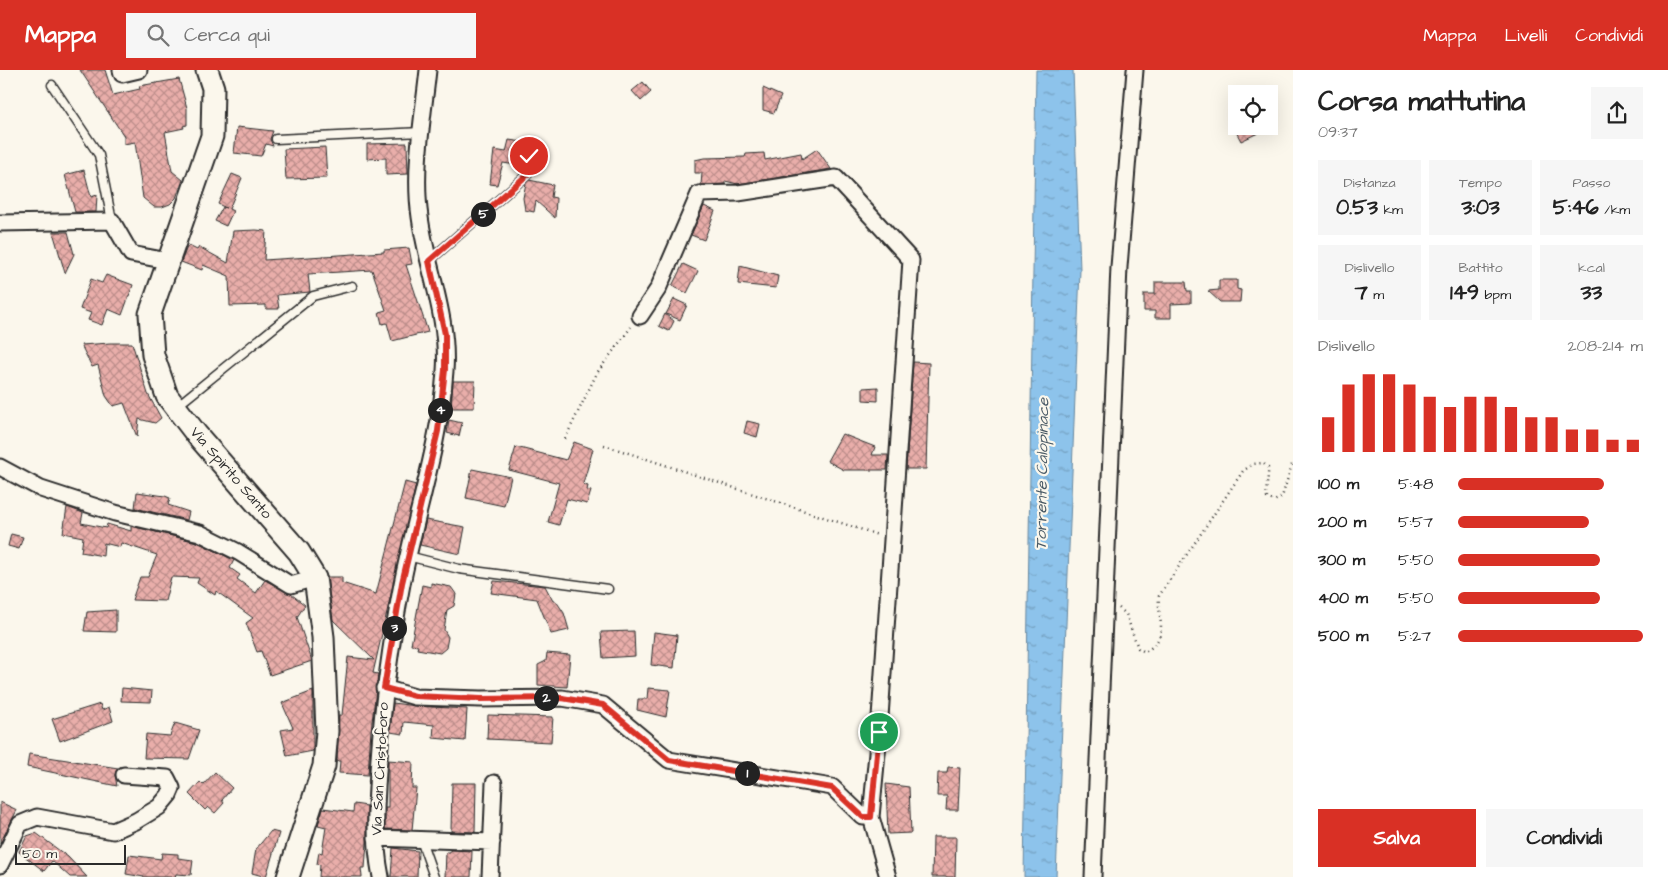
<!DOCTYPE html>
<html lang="it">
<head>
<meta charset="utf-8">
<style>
  body { margin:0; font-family:"Architects Daughter",sans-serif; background:#f6f6f6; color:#222; height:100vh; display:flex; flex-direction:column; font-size:19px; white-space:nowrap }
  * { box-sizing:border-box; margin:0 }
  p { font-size:16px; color:#767676 }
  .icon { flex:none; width:28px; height:28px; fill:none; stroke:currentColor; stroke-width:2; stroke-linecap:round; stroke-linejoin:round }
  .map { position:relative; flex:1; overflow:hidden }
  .panel { display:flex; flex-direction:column; background:#fff; width:375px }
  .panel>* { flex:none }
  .buttons { position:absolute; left:1228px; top:15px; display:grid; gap:10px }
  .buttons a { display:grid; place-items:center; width:50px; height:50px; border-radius:0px; background:#fff; box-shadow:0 5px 20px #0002; font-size:25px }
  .scale { position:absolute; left:15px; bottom:12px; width:111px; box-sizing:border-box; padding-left:5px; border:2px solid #2b2b2b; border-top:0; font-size:14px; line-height:18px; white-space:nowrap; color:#2b2b2b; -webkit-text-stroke:4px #fbf7ec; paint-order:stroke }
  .pin { position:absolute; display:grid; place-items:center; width:42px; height:42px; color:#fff; margin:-21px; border:2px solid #fff; border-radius:50%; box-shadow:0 1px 5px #0007 }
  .km { position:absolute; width:25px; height:25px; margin:-12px; border-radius:50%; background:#222; color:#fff; font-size:14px; line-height:25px; text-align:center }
  .round { display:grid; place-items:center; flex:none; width:52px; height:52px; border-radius:0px; background:#f6f6f6 }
  .head { display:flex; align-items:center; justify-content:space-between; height:85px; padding:0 25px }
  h1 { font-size:28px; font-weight:700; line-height:38px }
  .figures { display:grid; grid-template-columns:repeat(3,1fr); gap:8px; height:85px; padding:5px 25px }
  .figures div { display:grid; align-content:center; border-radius:0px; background:#f6f6f6; text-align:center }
  .figures b { font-size:21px; font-weight:700 }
  .figures small { font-size:14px; font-weight:400 }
  .figures p { font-size:14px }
  .chart { height:140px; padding:10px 25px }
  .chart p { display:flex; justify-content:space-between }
  .chart svg { width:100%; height:90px; margin-top:5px; stroke:#d93025; stroke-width:6 }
  .cta { display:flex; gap:10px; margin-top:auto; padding:10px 25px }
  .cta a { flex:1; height:58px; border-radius:0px; background:#d93025; color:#fff; font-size:20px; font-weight:700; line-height:58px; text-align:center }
  .cta a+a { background:#f6f6f6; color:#222 }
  ul { padding:0 25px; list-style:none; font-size:16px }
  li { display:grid; grid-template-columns:80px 60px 1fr; align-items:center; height:38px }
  li i { height:12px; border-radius:6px; background:#d93025 }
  header { display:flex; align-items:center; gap:30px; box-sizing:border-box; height:70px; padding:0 25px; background:#d93025; color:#fff }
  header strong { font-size:24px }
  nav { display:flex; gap:28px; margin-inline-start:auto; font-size:18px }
  .search { width:350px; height:45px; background:#f6f6f6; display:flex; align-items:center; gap:12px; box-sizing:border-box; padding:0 18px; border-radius:0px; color:#767676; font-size:19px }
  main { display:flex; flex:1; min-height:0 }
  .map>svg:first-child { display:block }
  .water { fill:url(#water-ripples); stroke:#66869e }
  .building { fill:url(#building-cross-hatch); stroke:#2b2b2b }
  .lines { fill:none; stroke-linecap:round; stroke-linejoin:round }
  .lane-casing { stroke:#2b2b2b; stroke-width:11 }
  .street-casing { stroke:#2b2b2b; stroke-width:19 }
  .secondary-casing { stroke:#2b2b2b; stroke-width:25 }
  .path { stroke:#2b2b2b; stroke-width:2.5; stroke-dasharray:1 4; stroke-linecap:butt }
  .lane { stroke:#fbf7ec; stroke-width:8 }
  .street { stroke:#fbf7ec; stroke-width:15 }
  .secondary { stroke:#fbf7ec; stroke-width:21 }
  .route-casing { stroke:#fff; stroke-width:10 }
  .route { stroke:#d93025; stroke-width:6 }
  .labels { text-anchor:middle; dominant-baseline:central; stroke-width:4.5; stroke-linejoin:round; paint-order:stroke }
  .street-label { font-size:15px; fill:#2b2b2b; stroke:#fbf7ec }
  .water-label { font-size:16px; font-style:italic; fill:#485965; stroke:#fbf7ec }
</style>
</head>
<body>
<header>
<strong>Mappa</strong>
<div class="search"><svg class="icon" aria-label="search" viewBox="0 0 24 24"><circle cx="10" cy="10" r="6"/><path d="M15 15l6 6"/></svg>Cerca qui</div>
<nav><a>Mappa</a><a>Livelli</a><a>Condividi</a></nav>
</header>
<main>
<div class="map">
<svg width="1293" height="807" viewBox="0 0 1293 807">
  <defs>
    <pattern id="water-ripples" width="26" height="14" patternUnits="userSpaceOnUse" patternTransform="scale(1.25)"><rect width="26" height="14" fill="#8dc3eb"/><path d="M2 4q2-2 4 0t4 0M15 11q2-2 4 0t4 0" fill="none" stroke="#739fbf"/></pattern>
    <pattern id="building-cross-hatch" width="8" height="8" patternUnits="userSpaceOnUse" patternTransform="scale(1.25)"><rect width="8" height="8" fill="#e9aeaa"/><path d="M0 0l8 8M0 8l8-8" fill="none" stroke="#bd8e8b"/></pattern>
  </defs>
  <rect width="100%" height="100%" fill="#fbf7ec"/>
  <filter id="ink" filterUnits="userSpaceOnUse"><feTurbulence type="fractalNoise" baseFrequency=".02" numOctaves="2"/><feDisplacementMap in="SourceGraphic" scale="10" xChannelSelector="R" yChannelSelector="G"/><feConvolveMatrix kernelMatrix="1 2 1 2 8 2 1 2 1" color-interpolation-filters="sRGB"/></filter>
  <g filter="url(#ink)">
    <path class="water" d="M1036 0H1073L1080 200 1056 807H1024Z"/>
    <path class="building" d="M80 0H105L113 25 140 19 139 16 179 9 187 38V55L183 56 184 58 165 62 172 101 183 110 176 128 170 134 162 137H154L143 128 135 72 124 74V66Z
      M643 12 651 22 641 31 632 21Z
      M763 18 781 26 774 43 763 40Z
      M1233 56H1273L1241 71Z
      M237 57 273 61 270 69 273 76 266 74 261 86 234 83Z
      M509 70 530 73 524 85 522 96 503 93 497 115 490 114 494 80 506 82Z
      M407 73 408 104 386 105V88L367 89V74Z
      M325 77 327 108 286 109 284 79Z
      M817 79 831 99 738 114 725 111V114L701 115 702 103H695V90L704 88 745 87 746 84 764 83 765 90 801 83 802 89Z
      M84 100 91 127 97 125 96 142H75L65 105Z
      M232 104 242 108 229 139 233 141 226 156 215 151 223 137 226 138 218 134Z
      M529 110 553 115 551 127 556 128 555 148 536 131 534 142 525 140 523 128 526 113Z
      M704 136 715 141 704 170 691 165Z
      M256 160 266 161 264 190 384 182V180L409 178 412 194 406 195 428 262 392 271 387 253 382 254 379 242 386 240 372 200 308 204 310 222 277 225 279 239H266V235L230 236 229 206 203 195 202 200 181 192 187 177 189 176 197 180 199 177 228 193 233 161Z
      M53 162H68L74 184 65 203Z
      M683 194 698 201 687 223 672 216Z
      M740 196 778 206 776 218 738 214Z
      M106 205 133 215 122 245 108 239 102 255 88 250 91 243 80 239 91 209 102 213Z
      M1219 210H1237V219L1241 220 1240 232H1220L1208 221 1219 220Z
      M1155 212H1186L1187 221H1191V233L1171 234V248H1155V241H1144V224H1155Z
      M674 229 687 235 680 250 666 244Z
      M665 244 674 251 669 261 659 256Z
      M110 273H132L148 324 161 348 155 353 139 349 137 367 124 333 113 336 106 326 98 295 92 297 81 275Z
      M913 292 929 293 926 399H906Z
      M453 311H475L474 338H451Z
      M878 317V331L863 330V318Z
      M449 350 462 353 459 366 447 363Z
      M747 351 760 354 757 367 744 363Z
      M842 364 875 377 872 385H888L887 400H844L827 391Z
      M574 372 593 379 583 414 588 416 587 420 591 421 587 434 567 429 559 455 548 452 559 413 509 400 516 377 566 390Z
      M472 399 511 407 504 436 466 428Z
      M405 412 416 415 373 603 378 604 371 660 368 705 339 703 340 691H337L339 645H342L348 587 374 590 333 550 327 507H342V513L376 524Z
      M137 422 165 426 170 428 168 435 189 442 187 450 135 438Z
      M67 437 83 443 81 453 106 458 107 454 131 461V456L197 472 234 490 230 498 240 505 237 509 256 523 265 510 291 524 305 535 297 547 312 591 270 605 261 581 257 582 246 553 253 548 216 521 215 525 197 513 199 508 171 507 165 531 132 530 140 507H148L157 485 121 473 120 477 104 473 103 486 81 482 83 467 63 463Z
      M426 450 465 457 460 484 420 475Z
      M11 464 23 467 19 479 8 476Z
      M494 511 545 516 553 531H556L564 543 569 560 551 564 537 529 491 523Z
      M431 513 451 517 456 524 454 536 447 540 444 560 448 567 446 578 440 583 417 579 418 576 411 575 422 515 431 517Z
      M116 540V562L84 561 87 542Z
      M634 561 635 586 603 588 601 562Z
      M654 562 677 565 674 598 651 595Z
      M547 583 570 585 567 617 538 615V595L546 591Z
      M122 618 152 621 151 632 121 631Z
      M648 618 670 620 666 647 637 640 638 629H647Z
      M313 621V681L287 686 281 660 293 658 282 633Z
      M393 633 415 636 467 639 465 671 433 668 434 655 404 652 403 664 390 662Z
      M100 634 102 640 109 637 113 651 60 671 52 649Z
      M488 645 553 647 551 672 487 669Z
      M175 653 199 660 189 689 144 688 146 664 170 666Z
      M29 684 118 698 115 705 117 716 27 697Z
      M388 690 413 692 412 718H416L412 760 385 759V738H388Z
      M948 697 960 698 958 740H946L947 726H937L938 703H947Z
      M215 702 232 718 222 730 224 733 215 743 208 737 205 740 189 724 200 712 203 715Z
      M452 713H476L475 762 451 761Z
      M886 714 909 717 911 763 888 764Z
      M0 732 17 740 0 774Z
      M354 734 367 736V773L365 798H361L362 807H319L320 795 317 794 319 782 322 783 326 757 318 755 323 738 353 742Z
      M271 761 279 763 266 807 252 803 256 779Z
      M36 763 68 787 87 807H70L52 791 44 801 19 782 27 766Z
      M933 767H956L955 807H932Z
      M393 778 418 781 417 807H391Z
      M450 780 472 781 471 807H445L446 782H450Z
      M162 783 178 784V788L193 790 191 805 176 804 175 807H144L126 804 129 785 161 789Z"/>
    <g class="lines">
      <g class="lane-casing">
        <path id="lane" d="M52 15 99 85 112 151
          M276 69 422 62
          M429 191 527 105 529 86
          M177 336 313 226 352 216
          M408 486 459 499 608 519
          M421 770 434 807"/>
      </g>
      <g class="street-casing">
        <path id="street" d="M121 0 122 4 139 0
          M0 153 112 151 131 184 168 191
          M640 246 658 219 699 124 738 123 836 108 911 190 879 662 871 747 888 807
          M0 397 41 419 115 443 200 463 238 482 291 515 315 508
          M384 618 415 627 481 629 562 628 603 635 669 690 832 717 863 747H871
          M376 768 492 772
          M0 795 20 754 37 747 113 761 136 751 159 737 169 725 172 718 167 708 124 705
          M381 807C373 768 376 728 379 688 383 629 391 572 402 514 416 443 440 373 445 301 449 248 427 199 420 147 413 100 423 48 428 0
          M490 807 494 713
          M1093 807 1119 197 1135 0"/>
      </g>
      <g class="secondary-casing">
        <path id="secondary" d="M207 0 213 18 212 66 150 244 153 285 167 326 197 365 299 482 315 508 323 567 327 661 324 696 288 807"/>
      </g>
      <path class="path" d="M565 369 597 303 631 257
        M604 375 878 465
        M1119 538 1126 544 1138 578 1145 582C1171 566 1157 551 1159 526L1243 401 1253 394 1263 393 1268 398C1269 408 1265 418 1267 428L1274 431 1282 427 1293 391"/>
      <use href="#lane" class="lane"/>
      <use href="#street" class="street"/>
      <use href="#secondary" class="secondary"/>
    </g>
  </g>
  <g class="lines" filter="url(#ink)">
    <g class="route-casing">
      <path id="route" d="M529 86 527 105 429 191 445 264V300L438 361 402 513 384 618 415 626 481 629 562 628 603 635 669 690 832 718 863 747H871L879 662"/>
    </g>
    <use href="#route" class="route"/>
  </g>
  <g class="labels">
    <g class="street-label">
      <text transform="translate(231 403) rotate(49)">Via Spirito Santo</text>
      <text transform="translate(380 699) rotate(-87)">Via San Cristoforo</text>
    </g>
    <g class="water-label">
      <text transform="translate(1042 404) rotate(-89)">Torrente Calopinace</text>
    </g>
  </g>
</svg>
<div class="buttons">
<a><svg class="icon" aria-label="locate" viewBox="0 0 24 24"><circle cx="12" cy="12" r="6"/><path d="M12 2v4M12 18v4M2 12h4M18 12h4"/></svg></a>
</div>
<div class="scale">50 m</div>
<div class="pin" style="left:879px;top:662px;background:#1e9e55"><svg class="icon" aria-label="arrive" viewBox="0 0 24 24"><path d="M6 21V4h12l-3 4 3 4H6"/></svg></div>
<div class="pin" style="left:529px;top:86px;background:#d93025"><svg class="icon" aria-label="check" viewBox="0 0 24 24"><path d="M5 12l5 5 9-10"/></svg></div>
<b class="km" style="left:747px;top:703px">1</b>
<b class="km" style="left:546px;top:628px">2</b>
<b class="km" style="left:394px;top:558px">3</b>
<b class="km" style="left:440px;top:340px">4</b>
<b class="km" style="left:483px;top:144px">5</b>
</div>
<section class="panel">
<div class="head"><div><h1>Corsa mattutina</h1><p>09:37</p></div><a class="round"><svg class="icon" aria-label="share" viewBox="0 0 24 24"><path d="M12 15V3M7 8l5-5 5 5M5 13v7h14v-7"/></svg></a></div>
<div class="figures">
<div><p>Distanza</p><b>0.53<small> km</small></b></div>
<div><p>Tempo</p><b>3:03</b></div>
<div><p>Passo</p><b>5:46<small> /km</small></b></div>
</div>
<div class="figures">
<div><p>Dislivello</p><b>7<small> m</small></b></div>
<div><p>Battito</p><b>149<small> bpm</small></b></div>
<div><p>kcal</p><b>33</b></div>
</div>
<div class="chart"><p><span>Dislivello</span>208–214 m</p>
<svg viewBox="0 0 160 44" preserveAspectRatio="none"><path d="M5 44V27M15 44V11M25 44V6M35 44V6M45 44V11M55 44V17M65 44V22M75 44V17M85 44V17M95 44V22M105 44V27M115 44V27M125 44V33M135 44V33M145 44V38M155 44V38"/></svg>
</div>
<ul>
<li><b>100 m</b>5:48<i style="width:79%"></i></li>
<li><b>200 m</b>5:57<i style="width:71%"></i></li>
<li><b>300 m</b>5:50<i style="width:77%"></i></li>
<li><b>400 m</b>5:50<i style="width:77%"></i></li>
<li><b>500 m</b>5:27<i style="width:100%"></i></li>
</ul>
<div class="cta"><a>Salva</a><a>Condividi</a></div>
</section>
</main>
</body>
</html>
